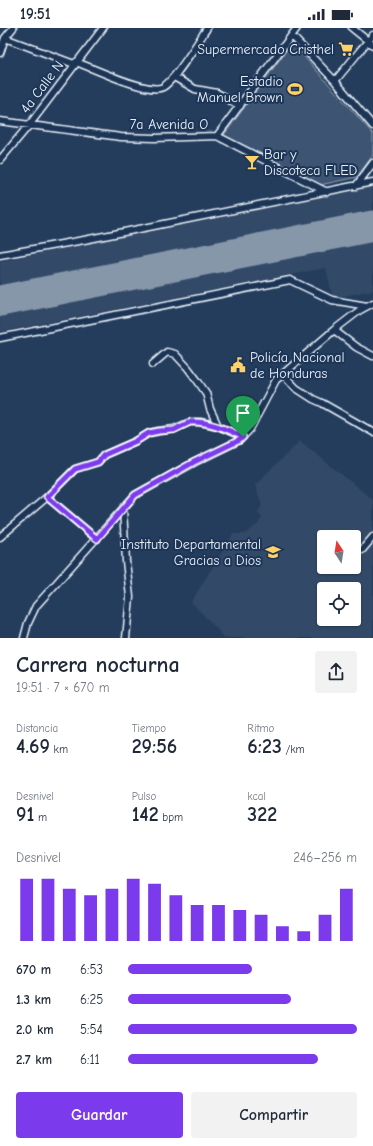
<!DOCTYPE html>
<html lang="es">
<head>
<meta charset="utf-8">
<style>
  body { margin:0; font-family:"Comic Neue",sans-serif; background:#f2f2f3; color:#1f2937; height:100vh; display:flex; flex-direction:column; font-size:15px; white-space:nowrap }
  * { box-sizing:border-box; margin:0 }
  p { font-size:13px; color:#747a83 }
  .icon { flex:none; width:22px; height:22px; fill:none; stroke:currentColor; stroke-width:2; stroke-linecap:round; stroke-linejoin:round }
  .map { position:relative; height:610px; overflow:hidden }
  .drawer { display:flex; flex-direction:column; background:#fff; flex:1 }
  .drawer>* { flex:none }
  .needle { width:26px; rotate:348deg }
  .fabs { position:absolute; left:317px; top:502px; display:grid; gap:8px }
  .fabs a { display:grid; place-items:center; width:44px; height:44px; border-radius:4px; background:#fff; box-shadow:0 1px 3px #0004; font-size:20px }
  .pin { position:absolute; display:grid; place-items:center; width:34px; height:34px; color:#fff; margin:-41px -17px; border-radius:50% 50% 50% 0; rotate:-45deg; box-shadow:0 0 4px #0007 }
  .pin .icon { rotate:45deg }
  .round { display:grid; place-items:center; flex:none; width:42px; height:42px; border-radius:4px; background:#f2f2f3 }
  .summary { display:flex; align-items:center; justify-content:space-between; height:68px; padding:0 16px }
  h1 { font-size:22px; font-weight:600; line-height:30px }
  .figures { display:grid; grid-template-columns:repeat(3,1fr); gap:6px; height:68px; padding:4px 16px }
  .figures div { display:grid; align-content:center }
  .figures b { font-size:20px; font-weight:600 }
  .figures small { font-size:11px; font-weight:400 }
  .figures p { font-size:11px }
  .chart { height:112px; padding:8px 16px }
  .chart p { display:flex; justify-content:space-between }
  .chart svg { width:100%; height:72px; margin-top:4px; stroke:#7c3aed; stroke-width:6 }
  .cta { display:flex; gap:8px; margin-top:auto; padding:8px 16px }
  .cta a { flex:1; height:46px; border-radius:4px; background:#7c3aed; color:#fff; font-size:16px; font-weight:600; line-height:46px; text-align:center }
  .cta a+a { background:#f2f2f3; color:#1f2937 }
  ul { padding:0 16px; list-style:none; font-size:13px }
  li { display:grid; grid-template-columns:64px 48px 1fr; align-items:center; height:30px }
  li i { height:10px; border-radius:5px; background:#7c3aed }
  .status { display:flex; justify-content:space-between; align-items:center; height:28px; padding:0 20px; background:#fff; direction:ltr }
  .status svg { height:11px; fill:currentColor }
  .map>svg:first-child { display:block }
  .built { fill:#334a68; fill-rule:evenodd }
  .grass { fill:#3e5472; stroke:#93a2b5 }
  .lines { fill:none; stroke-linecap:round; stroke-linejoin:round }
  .runway { stroke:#8697aa; stroke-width:31 }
  .minor-casing { stroke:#e8f1f8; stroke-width:9 }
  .minor { stroke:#1d3557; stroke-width:6 }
  .route-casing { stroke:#fff; stroke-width:8 }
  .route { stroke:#7c3aed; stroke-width:5 }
  .labels { text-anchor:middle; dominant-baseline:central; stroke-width:4; stroke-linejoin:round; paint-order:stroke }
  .poi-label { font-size:14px; fill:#e8f1f8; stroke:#1d3557; text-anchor:end }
  .street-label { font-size:14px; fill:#e8f1f8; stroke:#1d3557 }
</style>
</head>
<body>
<div class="status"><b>19:51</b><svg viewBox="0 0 49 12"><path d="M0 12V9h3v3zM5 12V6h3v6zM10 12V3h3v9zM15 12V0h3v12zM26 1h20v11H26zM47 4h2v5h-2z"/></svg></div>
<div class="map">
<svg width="373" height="610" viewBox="0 0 373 610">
  <rect width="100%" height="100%" fill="#253d5d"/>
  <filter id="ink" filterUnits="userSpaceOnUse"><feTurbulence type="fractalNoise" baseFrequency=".025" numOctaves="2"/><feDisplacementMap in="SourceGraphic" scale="8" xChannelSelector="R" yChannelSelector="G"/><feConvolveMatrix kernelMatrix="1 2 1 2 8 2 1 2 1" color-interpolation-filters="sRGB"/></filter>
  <g filter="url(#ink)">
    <path class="built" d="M373 158V262L333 270 326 240 0 304V233Z
      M300 413 373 472V610H223L218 602 191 574 233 506H245L257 497 262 490 258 484 262 477 255 457ZM324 509H354V539H324ZM324 561H354V591H324Z"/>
    <path class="grass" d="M292 15 373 106V127L357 149 320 157 224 107Z"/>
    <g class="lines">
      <path class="runway" d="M0 273 373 198"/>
      <g class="minor-casing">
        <path id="minor" d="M352 0 373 17
          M292 8 335 53 373 98
          M5 10 74 36
          M0 25 5 10 13 0
          M76 34C93 40 149 67 163 59 176 51 198 14 207 0
          M174 49 195 61 217 65 240 78
          M335 53 373 7
          M0 93 121 109 154 110 217 108 327 164
          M217 108 297 0
          M0 132 30 96 103 0
          M356 158 373 135
          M0 227 84 212 373 154
          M334 302 356 319 373 328
          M0 310 290 252 332 272 367 278
          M153 336 167 324 175 326 188 340 197 352 206 365 210 381 218 398 243 409
          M283 346 296 360 313 371 322 375 373 404
          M47 469 97 511
          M123 481 126 533 130 569 126 610
          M0 509 47 469 75 441 98 434 104 427 136 413 149 405 159 403 174 401 190 394H200L218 398
          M362 522 373 509
          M24 610 28 595 36 578 135 467 195 434 240 412 250 401 276 352 334 302 360 282 373 275"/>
      </g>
      <use href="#minor" class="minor"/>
    </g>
  </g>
  <g class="lines" filter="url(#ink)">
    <g class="route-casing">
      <path id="route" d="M190 394C209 393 226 401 243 409L240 412 194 434 135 467 97 511 47 469 75 441 98 434 104 427 136 413 149 405 159 403 174 402Z"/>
    </g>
    <use href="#route" class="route"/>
  </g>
  <defs>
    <g id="supermarket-bare" transform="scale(1.2)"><path d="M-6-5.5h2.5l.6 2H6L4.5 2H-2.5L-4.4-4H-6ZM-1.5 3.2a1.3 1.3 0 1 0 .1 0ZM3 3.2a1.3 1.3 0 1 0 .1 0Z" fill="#ffd166" stroke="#1d3557" stroke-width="2.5" paint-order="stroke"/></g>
    <g id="stadium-bare" transform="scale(1.2)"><path d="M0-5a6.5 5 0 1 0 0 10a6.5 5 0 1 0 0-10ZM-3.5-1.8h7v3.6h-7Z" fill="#ffd166" stroke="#1d3557" stroke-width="2.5" paint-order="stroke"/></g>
    <g id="bar-bare" transform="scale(1.2)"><path d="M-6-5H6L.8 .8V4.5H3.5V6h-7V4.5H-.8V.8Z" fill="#ffd166" stroke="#1d3557" stroke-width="2.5" paint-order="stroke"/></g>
    <g id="civic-bare" transform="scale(1.2)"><path d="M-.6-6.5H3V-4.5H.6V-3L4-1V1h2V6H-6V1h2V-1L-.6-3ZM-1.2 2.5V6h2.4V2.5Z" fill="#ffd166" stroke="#1d3557" stroke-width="2.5" paint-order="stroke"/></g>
    <g id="school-bare" transform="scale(1.2)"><path d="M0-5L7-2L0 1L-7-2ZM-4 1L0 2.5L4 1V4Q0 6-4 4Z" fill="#ffd166" stroke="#1d3557" stroke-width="2.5" paint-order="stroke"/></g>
  </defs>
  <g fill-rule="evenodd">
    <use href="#supermarket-bare" x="346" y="21"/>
    <use href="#stadium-bare" x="295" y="61"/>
    <use href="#bar-bare" x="252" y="134"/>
    <use href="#civic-bare" x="238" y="337"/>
    <use href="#school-bare" x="273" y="524"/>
  </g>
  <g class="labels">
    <g class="poi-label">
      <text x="334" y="21">Supermercado Cristhel</text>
      <text x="283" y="53">Estadio<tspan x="283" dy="16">Manuel Brown</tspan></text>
      <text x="264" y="126" text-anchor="start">Bar y<tspan x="264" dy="16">Discoteca FLED</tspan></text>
      <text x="250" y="329" text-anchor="start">Policía Nacional<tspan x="250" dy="16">de Honduras</tspan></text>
      <text x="261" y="516">Instituto Departamental<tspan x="261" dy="16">Gracias a Dios</tspan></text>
    </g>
    <g class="street-label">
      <text transform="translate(42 59) rotate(-53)">4a Calle N</text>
      <text x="169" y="96">7a Avenida O</text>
    </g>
  </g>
</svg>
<div class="fabs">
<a><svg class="needle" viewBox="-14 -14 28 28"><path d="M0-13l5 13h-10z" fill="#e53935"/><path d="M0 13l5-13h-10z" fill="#747a83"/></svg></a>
<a><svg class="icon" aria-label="locate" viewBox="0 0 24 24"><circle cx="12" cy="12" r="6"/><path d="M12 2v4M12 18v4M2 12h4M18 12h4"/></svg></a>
</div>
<div class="pin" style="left:243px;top:409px;background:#1e9e55"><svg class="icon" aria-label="arrive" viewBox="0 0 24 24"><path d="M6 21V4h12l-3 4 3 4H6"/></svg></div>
</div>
<section class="drawer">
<div class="summary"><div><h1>Carrera nocturna</h1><p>19:51 · 7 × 670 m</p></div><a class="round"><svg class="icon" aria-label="share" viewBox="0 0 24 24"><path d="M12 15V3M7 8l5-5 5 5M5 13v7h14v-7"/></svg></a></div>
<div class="figures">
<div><p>Distancia</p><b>4.69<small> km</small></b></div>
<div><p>Tiempo</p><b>29:56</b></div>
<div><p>Ritmo</p><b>6:23<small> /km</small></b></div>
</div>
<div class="figures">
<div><p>Desnivel</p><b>91<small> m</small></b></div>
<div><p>Pulso</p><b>142<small> bpm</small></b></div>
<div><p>kcal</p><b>322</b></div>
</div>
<div class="chart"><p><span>Desnivel</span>246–256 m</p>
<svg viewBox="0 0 160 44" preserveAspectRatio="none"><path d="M5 44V6M15 44V6M25 44V12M35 44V16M45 44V12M55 44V6M65 44V9M75 44V16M85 44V22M95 44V22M105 44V25M115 44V28M125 44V35M135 44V38M145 44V28M155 44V12"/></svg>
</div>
<ul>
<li><b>670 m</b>6:53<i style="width:54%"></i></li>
<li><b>1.3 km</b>6:25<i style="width:71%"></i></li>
<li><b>2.0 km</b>5:54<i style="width:100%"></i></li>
<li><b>2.7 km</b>6:11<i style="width:83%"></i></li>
</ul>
<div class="cta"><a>Guardar</a><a>Compartir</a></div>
</section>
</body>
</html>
